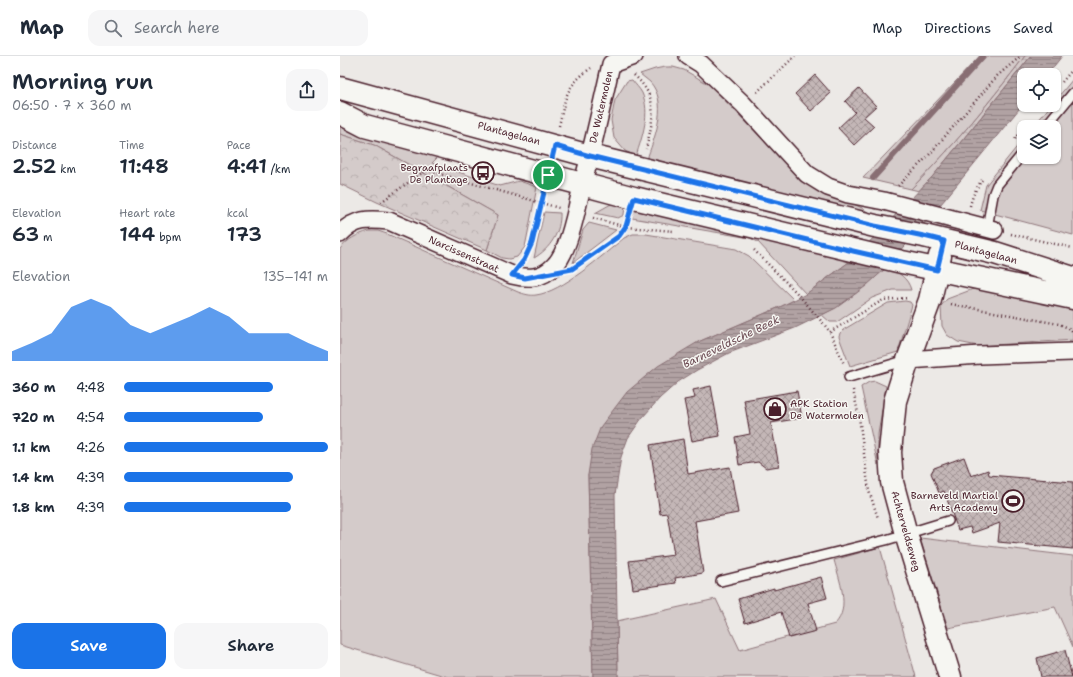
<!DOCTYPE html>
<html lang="en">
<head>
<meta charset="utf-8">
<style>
  body { margin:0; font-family:"Shantell Sans",sans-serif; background:#f6f6f7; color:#1f2937; height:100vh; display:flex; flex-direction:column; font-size:15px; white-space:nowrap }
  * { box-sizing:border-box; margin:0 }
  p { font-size:13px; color:#747a83 }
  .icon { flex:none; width:22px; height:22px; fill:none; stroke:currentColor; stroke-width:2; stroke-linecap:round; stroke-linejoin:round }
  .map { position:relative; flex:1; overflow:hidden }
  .details { display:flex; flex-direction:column; background:#fff; width:340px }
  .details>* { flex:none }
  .controls { position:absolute; left:677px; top:12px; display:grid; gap:8px }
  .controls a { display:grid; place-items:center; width:44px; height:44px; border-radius:8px; background:#fff; box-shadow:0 1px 3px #0004; font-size:20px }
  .pin { position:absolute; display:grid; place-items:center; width:34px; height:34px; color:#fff; margin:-17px; border:2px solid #fff; border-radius:50%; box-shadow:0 1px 4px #0007 }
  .round { display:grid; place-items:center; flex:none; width:42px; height:42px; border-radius:12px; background:#f6f6f7 }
  .summary { display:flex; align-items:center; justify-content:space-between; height:68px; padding:0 12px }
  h1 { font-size:22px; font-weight:600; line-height:30px }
  .metrics { display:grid; grid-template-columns:repeat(3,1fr); gap:6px; height:68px; padding:4px 12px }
  .metrics div { display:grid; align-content:center }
  .metrics b { font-size:20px; font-weight:600 }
  .metrics small { font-size:11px; font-weight:400 }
  .metrics p { font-size:11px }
  .chart { height:112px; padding:8px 12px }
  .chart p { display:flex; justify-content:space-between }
  .chart svg { width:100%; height:72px; margin-top:4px; fill:#1a73e8; opacity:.7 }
  .cta { display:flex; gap:8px; margin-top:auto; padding:8px 12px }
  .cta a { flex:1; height:46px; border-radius:12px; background:#1a73e8; color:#fff; font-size:16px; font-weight:600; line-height:46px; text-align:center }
  .cta a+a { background:#f6f6f7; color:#1f2937 }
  ul { padding:0 12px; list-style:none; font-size:13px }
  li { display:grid; grid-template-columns:64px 48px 1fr; align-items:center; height:30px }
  li i { height:10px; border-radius:5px; background:#1a73e8 }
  header { display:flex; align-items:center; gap:24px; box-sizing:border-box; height:56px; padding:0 20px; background:#fff; border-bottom:1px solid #e0e1e3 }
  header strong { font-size:19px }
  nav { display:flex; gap:22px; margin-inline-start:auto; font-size:14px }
  .search { width:280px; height:36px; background:#f6f6f7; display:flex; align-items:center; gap:10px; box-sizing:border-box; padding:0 14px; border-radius:12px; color:#747a83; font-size:15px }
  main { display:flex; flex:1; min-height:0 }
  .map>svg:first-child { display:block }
  .grass { fill:#d4cbca; stroke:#8f757a }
  .forest { fill:url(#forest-crowns); stroke:#8f757a }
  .water { fill:url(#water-rules); stroke:#886e73 }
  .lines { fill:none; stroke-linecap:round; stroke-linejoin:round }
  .stream { stroke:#886e73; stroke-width:6 }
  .building { fill:url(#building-cross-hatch); stroke:#4a1f2b }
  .lane-casing { stroke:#4a1f2b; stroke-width:12 }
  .street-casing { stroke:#4a1f2b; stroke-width:20 }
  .secondary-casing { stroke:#4a1f2b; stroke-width:25 }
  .path { stroke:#4a1f2b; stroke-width:2.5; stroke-dasharray:1 3; stroke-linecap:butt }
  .lane { stroke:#f6f6f2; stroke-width:9 }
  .street { stroke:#f6f6f2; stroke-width:17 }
  .secondary { stroke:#f6f6f2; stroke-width:22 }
  .route-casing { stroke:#fff; stroke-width:8 }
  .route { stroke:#1a73e8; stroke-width:5 }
  .labels { text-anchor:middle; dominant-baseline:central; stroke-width:3; stroke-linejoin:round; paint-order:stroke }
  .street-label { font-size:10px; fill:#4a1f2b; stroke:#f6f6f2 }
  .poi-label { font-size:10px; fill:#4a1f2b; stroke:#f6f6f2; text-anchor:end }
  .water-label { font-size:11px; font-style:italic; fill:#6e4d55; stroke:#f6f6f2 }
</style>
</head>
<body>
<header>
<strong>Map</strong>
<div class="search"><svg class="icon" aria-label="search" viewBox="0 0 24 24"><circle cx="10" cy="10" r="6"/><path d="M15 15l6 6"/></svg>Search here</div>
<nav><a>Map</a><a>Directions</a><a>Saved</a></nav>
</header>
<main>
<section class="details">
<div class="summary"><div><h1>Morning run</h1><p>06:50 · 7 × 360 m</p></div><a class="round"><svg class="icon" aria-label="share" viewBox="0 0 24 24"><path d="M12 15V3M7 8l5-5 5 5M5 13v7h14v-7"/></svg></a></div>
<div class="metrics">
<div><p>Distance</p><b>2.52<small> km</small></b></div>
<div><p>Time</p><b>11:48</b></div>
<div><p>Pace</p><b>4:41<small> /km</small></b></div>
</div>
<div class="metrics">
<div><p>Elevation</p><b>63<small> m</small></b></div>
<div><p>Heart rate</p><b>144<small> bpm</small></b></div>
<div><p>kcal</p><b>173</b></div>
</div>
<div class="chart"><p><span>Elevation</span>135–141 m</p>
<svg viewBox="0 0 160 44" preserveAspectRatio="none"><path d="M0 44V38L10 33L20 27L30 11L40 6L50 11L60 22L70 27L80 22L90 17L100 11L110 17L120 27L130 27L140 27L150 33L160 38V44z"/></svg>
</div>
<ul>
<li><b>360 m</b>4:48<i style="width:73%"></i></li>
<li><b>720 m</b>4:54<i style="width:68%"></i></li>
<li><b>1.1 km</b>4:26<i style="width:100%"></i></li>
<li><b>1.4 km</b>4:39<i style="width:83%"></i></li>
<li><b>1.8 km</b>4:39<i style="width:82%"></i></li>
</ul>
<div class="cta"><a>Save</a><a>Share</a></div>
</section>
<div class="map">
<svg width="733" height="621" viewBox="0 0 733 621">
  <defs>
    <pattern id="forest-crowns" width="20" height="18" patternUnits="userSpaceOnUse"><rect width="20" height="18" fill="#d4cbca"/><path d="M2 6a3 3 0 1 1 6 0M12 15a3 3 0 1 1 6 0" fill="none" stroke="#b8aeae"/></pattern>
    <pattern id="water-rules" width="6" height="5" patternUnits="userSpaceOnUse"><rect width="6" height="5" fill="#b1a2a3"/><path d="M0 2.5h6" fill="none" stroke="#928385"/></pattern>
    <pattern id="building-cross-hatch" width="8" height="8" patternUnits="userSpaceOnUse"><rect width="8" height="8" fill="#c4b7b7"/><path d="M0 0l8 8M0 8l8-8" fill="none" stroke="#a19495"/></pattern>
  </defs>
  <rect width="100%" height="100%" fill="#ece9e6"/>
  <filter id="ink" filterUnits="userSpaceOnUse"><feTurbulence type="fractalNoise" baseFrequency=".025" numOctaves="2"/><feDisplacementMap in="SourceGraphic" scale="8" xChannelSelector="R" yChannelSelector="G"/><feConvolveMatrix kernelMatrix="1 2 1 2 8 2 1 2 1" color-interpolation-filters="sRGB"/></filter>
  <g filter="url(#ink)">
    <path class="grass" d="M640 0H685C649 47 612 92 571 133L523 122Z
      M325 11H333L344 14 370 29 464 126 486 140 505 144 522 152 539 164 309 105 308 100C316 78 328 46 310 26 307 23 303 21 300 18L315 13Z
      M733 23V179L640 154 646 129 684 82V101H714V71H693L711 49H714V46Z
      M292 24C295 28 300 33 302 37 311 57 302 81 296 100L285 95 274 82 271 64 275 44 287 25Z
      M0 65 101 98 92 107 160 130 179 125 197 131 185 191 177 201 169 203 162 202 147 194 158 159 34 89 0 78Z
      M271 148 285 149 284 159 278 162 255 157Z
      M294 149 513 203 466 238 418 186 410 182 292 162Z
      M204 156 220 157C221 176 210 193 194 202Z
      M249 167 276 174 233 207 243 174Z
      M29 175H38L47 178 178 236C184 238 190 240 196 239 222 236 263 199 284 182L293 178H306L396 193 409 200 454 244 440 251 358 286 248 419 253 621H108L0 589V193C8 183 16 179 29 175Z
      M547 211C558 216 568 222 571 234H553L532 242 497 266H490L482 259C506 247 527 229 547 211Z
      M636 232 733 253V284L638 290 618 286 607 279 602 270 601 250 607 243Z
      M565 245 570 246 572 249 558 296 510 310 499 281 500 277 503 274 548 247Z
      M535 325 546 330 538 378V409L521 331 529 326Z
      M580 482 733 500V591L715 551 608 572Z
      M540 491 576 621H278L277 565 376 543 400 594 495 568C511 552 499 523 494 504Z"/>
    <path class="forest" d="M685 0H691L593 120 579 135 571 133C612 92 649 47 685 0Z
      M0 78 34 89 158 159 147 194 37 146 0 128Z"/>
    <path class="water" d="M691 0H722L707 19H684V47L606 142 547 211 526 230 496 252 455 272 389 297 357 314 338 326 320 342 302 362 288 382 281 401 275 439 278 621H253L248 419 252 393 261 370 287 336 318 310 358 286 440 251 466 238 513 203 593 120Z"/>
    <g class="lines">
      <path class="stream" d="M533 122 643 0"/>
    </g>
    <path class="building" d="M475 19 491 37 471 55 455 38Z
      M519 32 536 50 524 61 534 70 514 89 498 72 515 56 505 45Z
      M371 330 380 380 352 385 344 344 355 342 353 334Z
      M457 335 462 362 431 367 439 410 426 412 418 406 399 409 395 381 410 378 404 344Z
      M343 383 348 418 390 411 398 457 355 465 363 517 335 522 336 527 293 533 289 505 334 499 327 457 320 458 310 389Z
      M624 401 631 420 648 414 649 419 733 426V493L658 486 660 467 632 477 630 471 618 474 604 435 599 437 591 417 594 412Z
      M481 521 487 542 468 547 476 575 449 582 441 556 405 567 398 543 434 532V534Z
      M725 594 732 621H701L697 602Z"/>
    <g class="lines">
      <g class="lane-casing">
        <path id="lane" d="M705 71 733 37
          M647 172 653 139 657 129 684 96
          M509 321 567 304
          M381 525 546 484 608 465"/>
      </g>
      <g class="street-casing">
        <path id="street" d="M348 0 361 8 403 48 467 118 488 131 508 138 544 145 654 174
          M271 8 294 0
          M0 178C15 162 29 163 49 165L172 219C188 223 202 223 214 210 229 196 237 151 242 130 253 90 262 49 271 8
          M568 304 640 299 733 296"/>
      </g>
      <g class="secondary-casing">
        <path id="secondary" d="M0 32 250 100 535 170 584 180 655 197 733 222
          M0 57 25 70 294 142 562 206 733 242
          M600 200 590 244 568 304 555 345 550 396 552 426 566 478 610 621"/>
      </g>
      <path class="path" d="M294 19C320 43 313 63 306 93
        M722 26 733 13
        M417 36 455 0
        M219 70C226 40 225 31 251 12
        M686 71 692 63
        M675 83 684 73
        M558 130 589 99 657 20 681 0
        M41 146 86 114 219 152
        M630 150C632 141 636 132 642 124
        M253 162 286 171 334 175
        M671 178 733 192
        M414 194 456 236 483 267 490 276 504 308
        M184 203 192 187 203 139
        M238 209C256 196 282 185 288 162
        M611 248 719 268 731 273 733 277
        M490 276 543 244 568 242
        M513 334 519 361 529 435 538 462"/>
      <use href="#lane" class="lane"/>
      <use href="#street" class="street"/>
      <use href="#secondary" class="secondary"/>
    </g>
  </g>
  <g class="lines" filter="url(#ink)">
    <g class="route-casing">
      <path id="route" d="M215 90 250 100 535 170 584 180 604 185 597 214 513 195 294 142 286 170 279 180 232 213 185 222 172 219 184 204 192 187Z"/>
    </g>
    <use href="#route" class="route"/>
  </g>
  <defs>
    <g id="bus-ring" transform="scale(1.15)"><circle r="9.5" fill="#f6f6f2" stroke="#4a1f2b" stroke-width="1.5"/><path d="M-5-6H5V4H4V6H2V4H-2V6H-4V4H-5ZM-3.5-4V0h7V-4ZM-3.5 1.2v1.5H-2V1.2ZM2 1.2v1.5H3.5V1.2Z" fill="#4a1f2b"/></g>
    <g id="shop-ring" transform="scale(1.15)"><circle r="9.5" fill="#f6f6f2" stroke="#4a1f2b" stroke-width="1.5"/><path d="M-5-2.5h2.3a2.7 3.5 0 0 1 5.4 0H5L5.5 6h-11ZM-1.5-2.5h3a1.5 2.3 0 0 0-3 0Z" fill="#4a1f2b"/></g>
    <g id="stadium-ring" transform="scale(1.15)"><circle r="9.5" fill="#f6f6f2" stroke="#4a1f2b" stroke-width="1.5"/><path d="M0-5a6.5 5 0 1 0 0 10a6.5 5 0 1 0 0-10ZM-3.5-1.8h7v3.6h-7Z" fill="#4a1f2b"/></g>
  </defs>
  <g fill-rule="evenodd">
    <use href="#bus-ring" x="143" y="117"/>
    <use href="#shop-ring" x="435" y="353"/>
    <use href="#stadium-ring" x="673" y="445"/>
  </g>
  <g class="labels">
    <g class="street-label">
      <text transform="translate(261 51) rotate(-77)">De Watermolen</text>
      <text transform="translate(169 77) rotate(15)">Plantagelaan</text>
      <text transform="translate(646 196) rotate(15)">Plantagelaan</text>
      <text transform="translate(124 198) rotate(24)">Narcissenstraat</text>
      <text transform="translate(566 475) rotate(74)">Achterveldseweg</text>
    </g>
    <g class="poi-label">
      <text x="128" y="111">Begraafplaats<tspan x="128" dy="12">De Plantage</tspan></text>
      <text x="450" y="347" text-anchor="start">APK Station<tspan x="450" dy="12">De Watermolen</tspan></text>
      <text x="658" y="439">Barneveld Martial<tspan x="658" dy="12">Arts Academy</tspan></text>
    </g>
    <g class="water-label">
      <text transform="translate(391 286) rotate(-26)">Barneveldsche Beek</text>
    </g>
  </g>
</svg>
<div class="controls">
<a><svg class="icon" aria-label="locate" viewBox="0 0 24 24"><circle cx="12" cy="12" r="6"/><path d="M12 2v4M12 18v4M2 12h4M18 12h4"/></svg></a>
<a><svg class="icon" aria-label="layers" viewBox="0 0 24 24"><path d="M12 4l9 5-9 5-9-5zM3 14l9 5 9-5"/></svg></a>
</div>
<div class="pin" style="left:208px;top:119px;background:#1e9e55"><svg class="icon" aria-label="arrive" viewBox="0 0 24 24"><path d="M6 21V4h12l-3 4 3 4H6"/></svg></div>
</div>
</main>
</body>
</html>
